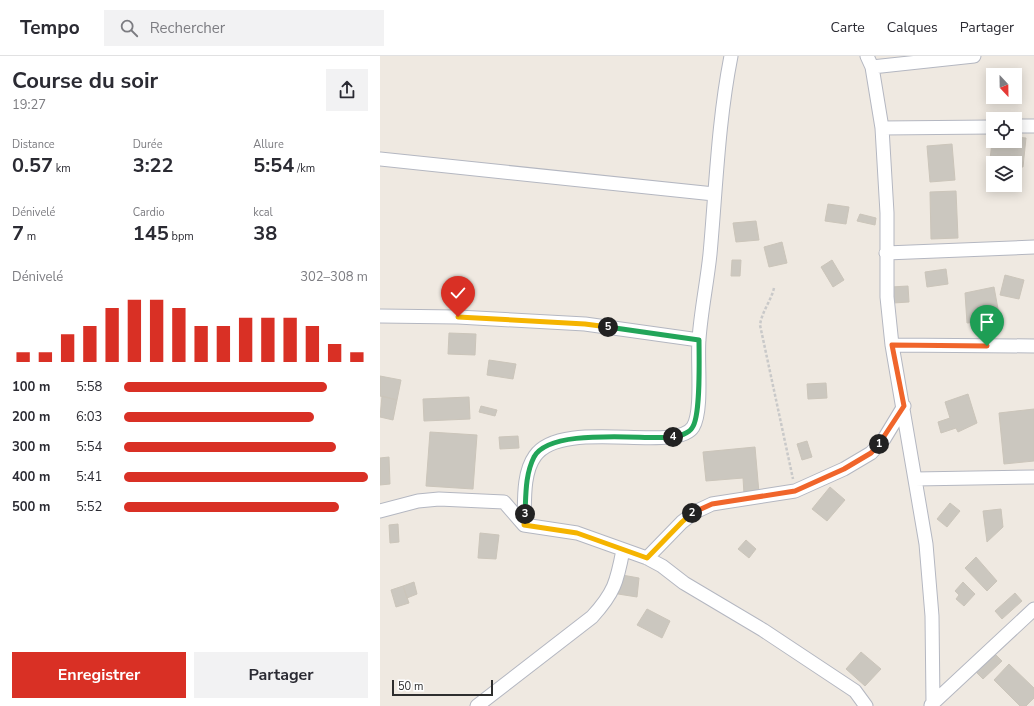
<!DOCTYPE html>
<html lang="fr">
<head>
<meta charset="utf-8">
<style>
  body { margin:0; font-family:"Nunito Sans",sans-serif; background:#f2f2f3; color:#2b2b33; height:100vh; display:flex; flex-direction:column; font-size:15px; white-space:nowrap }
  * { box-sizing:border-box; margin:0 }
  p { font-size:13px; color:#7c7c81 }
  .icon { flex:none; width:22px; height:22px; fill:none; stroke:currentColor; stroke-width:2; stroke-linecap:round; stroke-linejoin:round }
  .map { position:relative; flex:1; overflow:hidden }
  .sheet { display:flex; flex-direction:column; background:#fff; width:380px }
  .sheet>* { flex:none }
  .needle { width:26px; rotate:158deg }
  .buttons { position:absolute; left:606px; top:12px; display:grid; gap:8px }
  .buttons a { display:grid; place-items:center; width:36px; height:36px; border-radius:0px; background:#fff; box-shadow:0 2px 10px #0003; font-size:20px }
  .scale { position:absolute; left:12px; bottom:10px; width:101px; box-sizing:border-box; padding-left:4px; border:2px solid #2e2e2e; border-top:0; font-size:11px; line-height:14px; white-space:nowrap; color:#2e2e2e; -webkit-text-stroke:3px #fff; paint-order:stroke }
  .pin { position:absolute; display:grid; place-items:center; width:34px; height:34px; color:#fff; margin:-41px -17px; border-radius:50% 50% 50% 0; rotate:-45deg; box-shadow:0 0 4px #0007 }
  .pin .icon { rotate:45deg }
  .km { position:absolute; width:20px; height:20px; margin:-10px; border-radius:50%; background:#222; color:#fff; font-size:11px; line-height:20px; text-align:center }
  .round { display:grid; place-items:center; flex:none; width:42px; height:42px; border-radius:0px; background:#f2f2f3 }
  .head { display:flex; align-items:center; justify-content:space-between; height:68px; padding:0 12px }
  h1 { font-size:22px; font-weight:700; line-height:30px }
  .figures { display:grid; grid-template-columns:repeat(3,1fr); gap:6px; height:68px; padding:4px 12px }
  .figures div { display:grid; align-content:center }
  .figures b { font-size:20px; font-weight:700 }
  .figures small { font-size:11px; font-weight:400 }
  .figures p { font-size:11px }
  .chart { height:112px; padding:8px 12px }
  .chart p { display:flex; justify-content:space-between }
  .chart svg { width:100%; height:72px; margin-top:4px; stroke:#d93025; stroke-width:6 }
  .action { display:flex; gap:8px; margin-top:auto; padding:8px 12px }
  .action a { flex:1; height:46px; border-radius:0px; background:#d93025; color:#fff; font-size:16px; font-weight:700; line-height:46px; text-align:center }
  .action a+a { background:#f2f2f3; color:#2b2b33 }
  ul { padding:0 12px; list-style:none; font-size:13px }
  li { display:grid; grid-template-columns:64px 48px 1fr; align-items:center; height:30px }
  li i { height:10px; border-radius:5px; background:#d93025 }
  header { display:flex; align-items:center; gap:24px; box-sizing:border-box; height:56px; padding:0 20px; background:#fff; border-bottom:1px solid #e1e1e2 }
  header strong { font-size:19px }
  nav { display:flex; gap:22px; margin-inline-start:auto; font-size:14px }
  .search { width:280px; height:36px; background:#f2f2f3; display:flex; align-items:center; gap:10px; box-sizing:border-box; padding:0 14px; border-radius:0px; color:#7c7c81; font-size:15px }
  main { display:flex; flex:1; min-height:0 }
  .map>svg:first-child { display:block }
  .building { fill:#cbc7bf; stroke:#cbc5ba }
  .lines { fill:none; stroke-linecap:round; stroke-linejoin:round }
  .minor-casing { stroke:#b4b7c1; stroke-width:15 }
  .path { stroke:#c9c9c9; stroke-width:2.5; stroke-dasharray:3 2; stroke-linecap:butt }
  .minor { stroke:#fff; stroke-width:13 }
  .split-1-casing { stroke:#fff; stroke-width:8 }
  .split-2-casing { stroke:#fff; stroke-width:8 }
  .split-3-casing { stroke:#fff; stroke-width:8 }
  .split-4-casing { stroke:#fff; stroke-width:8 }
  .split-5-casing { stroke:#fff; stroke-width:8 }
  .split-6-casing { stroke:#fff; stroke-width:8 }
  .split-1 { stroke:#f0652b; stroke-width:5 }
  .split-2 { stroke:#f0652b; stroke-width:5 }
  .split-3 { stroke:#f5b400; stroke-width:5 }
  .split-4 { stroke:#22a559; stroke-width:5 }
  .split-5 { stroke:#22a559; stroke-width:5 }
  .split-6 { stroke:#f5b400; stroke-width:5 }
</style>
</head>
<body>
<header>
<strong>Tempo</strong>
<div class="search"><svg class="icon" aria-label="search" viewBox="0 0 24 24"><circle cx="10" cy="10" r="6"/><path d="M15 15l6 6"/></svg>Rechercher</div>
<nav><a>Carte</a><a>Calques</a><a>Partager</a></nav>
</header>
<main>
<section class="sheet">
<div class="head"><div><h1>Course du soir</h1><p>19:27</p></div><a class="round"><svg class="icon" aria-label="share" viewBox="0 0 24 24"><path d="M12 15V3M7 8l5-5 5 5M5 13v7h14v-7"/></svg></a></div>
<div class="figures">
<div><p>Distance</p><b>0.57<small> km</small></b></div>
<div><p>Durée</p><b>3:22</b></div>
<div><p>Allure</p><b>5:54<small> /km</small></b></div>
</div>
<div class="figures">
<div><p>Dénivelé</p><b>7<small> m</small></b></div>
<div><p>Cardio</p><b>145<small> bpm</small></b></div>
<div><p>kcal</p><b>38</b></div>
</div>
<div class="chart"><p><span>Dénivelé</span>302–308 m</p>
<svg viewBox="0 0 160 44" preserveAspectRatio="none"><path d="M5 44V38M15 44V38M25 44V27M35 44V22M45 44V11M55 44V6M65 44V6M75 44V11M85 44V22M95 44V22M105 44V17M115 44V17M125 44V17M135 44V22M145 44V33M155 44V38"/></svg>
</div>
<ul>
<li><b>100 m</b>5:58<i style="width:83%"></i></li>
<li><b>200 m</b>6:03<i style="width:78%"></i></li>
<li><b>300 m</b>5:54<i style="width:87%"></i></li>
<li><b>400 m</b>5:41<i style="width:100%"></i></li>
<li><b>500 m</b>5:52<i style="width:88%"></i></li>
</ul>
<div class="action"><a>Enregistrer</a><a>Partager</a></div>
</section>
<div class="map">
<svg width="654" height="650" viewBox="0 0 654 650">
  <rect width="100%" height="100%" fill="#efe9e1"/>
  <path class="building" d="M613 79V85H635V81L646 82 643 111H635V107H613V120L608 119Z
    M572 88 575 124 550 126 547 90Z
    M576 135 578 182 551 183 550 136Z
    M448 148 469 151 466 168 445 165Z
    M480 158 496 162 495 169 477 165Z
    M376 165 379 184 356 186 353 167Z
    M402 186 407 207 389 211 384 191Z
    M352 204H361L360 220H351Z
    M452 204 464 224 453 231 441 211Z
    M566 213 568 228 547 231 545 216Z
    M625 219 644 224 639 243 620 239Z
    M528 230 529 246 513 247 511 231Z
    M614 231 620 264 587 267 585 237Z
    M69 277 96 278 95 299 68 298Z
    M109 304 136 308 133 323 107 319Z
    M0 320 21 324 17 344 0 340Z
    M446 327 447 342 428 343 427 328Z
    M588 338 597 367 578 376 576 372 561 377 558 366 570 362 565 346Z
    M2 340 17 344 13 364 0 361Z
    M89 341 90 363 44 365 43 343Z
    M101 350 117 354 115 360 99 356Z
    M654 353V405L624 408 619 357Z
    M50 376 97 379 93 433 46 430Z
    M138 380 139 392 120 393 119 381Z
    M427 385 432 401 422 404 417 388Z
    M375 391 379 437 364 438 363 422 326 425 323 396Z
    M9 401 10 428 0 429V402Z
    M450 431 465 444 447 465 432 453Z
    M570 447 580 455 567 471 557 463Z
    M621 453 623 471 607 486 603 455Z
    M18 468 19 486 10 487 9 469Z
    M100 477 119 479 116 503 98 502Z
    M366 484 376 493 369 502 358 493Z
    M596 501 617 525 607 535 585 512Z
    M242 519 259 522 257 541 238 538Z
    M34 526 37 538 27 542 23 530Z
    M583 526 595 538 584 550 576 543 579 539 575 535Z
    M23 530 29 547 16 551 11 534Z
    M635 537 642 545 622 563 615 555Z
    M267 553 290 565 282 582 257 569Z
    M481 596 501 613 485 630 466 613Z
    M613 596 622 605 603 623 594 614Z
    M629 608 654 632V642L646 650H640L614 624Z"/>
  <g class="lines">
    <g class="minor-casing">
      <path id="minor" d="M487 0 492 11 502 72 507 157V241L512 289 546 488 552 560 553 647
        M492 11 594 0
        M635 70H654
        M502 72 613 71
        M0 103 334 138
        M506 197 654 191
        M0 260 78 261 205 268 319 284
        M512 289 654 290
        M535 423 654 421
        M0 455 38 445 59 443 124 446 144 469 197 477 267 502 282 510 304 527 383 574 475 635 486 650
        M144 469C145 448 142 418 155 400 182 361 296 398 313 371 323 355 317 305 319 283 321 255 327 227 330 198 336 132 338 66 351 0
        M267 502 302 466 315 456 332 448 415 435 464 413 491 397 504 383 524 350
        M551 649 654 553
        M97 650 212 561C234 537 237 526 243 494"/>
    </g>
    <path class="path" d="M394 232C391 245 382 255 380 269L413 423"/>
    <use href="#minor" class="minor"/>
  </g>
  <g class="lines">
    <g class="split-1-casing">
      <path id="split-1" d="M499 388 524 350 512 289 607 290"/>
    </g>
    <g class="split-2-casing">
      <path id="split-2" d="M312 457 332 448 415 435 464 413 491 397 499 388"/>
    </g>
    <g class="split-3-casing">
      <path id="split-3" d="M145 458 144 469 197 477 267 502 302 466 312 457"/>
    </g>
    <g class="split-4-casing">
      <path id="split-4" d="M145 458C146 439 145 419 154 401 170 371 263 384 293 381"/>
    </g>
    <g class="split-5-casing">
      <path id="split-5" d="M228 271 319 284C319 301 321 361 312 372 309 377 298 381 293 381"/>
    </g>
    <g class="split-6-casing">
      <path id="split-6" d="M78 261 205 268 228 271"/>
    </g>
    <use href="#split-1" class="split-1"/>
    <use href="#split-2" class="split-2"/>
    <use href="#split-3" class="split-3"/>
    <use href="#split-4" class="split-4"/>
    <use href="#split-5" class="split-5"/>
    <use href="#split-6" class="split-6"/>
  </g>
</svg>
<div class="buttons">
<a><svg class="needle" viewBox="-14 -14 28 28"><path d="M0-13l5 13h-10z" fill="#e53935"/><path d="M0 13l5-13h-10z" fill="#7c7c81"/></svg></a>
<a><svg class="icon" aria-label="locate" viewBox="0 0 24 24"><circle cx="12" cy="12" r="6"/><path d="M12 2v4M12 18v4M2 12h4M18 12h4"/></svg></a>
<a><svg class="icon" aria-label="layers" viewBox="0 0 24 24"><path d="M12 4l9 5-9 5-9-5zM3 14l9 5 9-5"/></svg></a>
</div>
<div class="scale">50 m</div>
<div class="pin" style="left:607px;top:290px;background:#1e9e55"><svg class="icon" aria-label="arrive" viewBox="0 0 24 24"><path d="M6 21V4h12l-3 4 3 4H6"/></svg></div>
<div class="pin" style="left:78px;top:261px;background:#d93025"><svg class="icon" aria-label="check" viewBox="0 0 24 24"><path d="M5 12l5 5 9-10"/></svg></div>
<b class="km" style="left:499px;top:388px">1</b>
<b class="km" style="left:312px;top:457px">2</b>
<b class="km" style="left:145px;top:458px">3</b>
<b class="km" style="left:293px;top:381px">4</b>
<b class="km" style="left:228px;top:271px">5</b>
</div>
</main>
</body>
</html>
